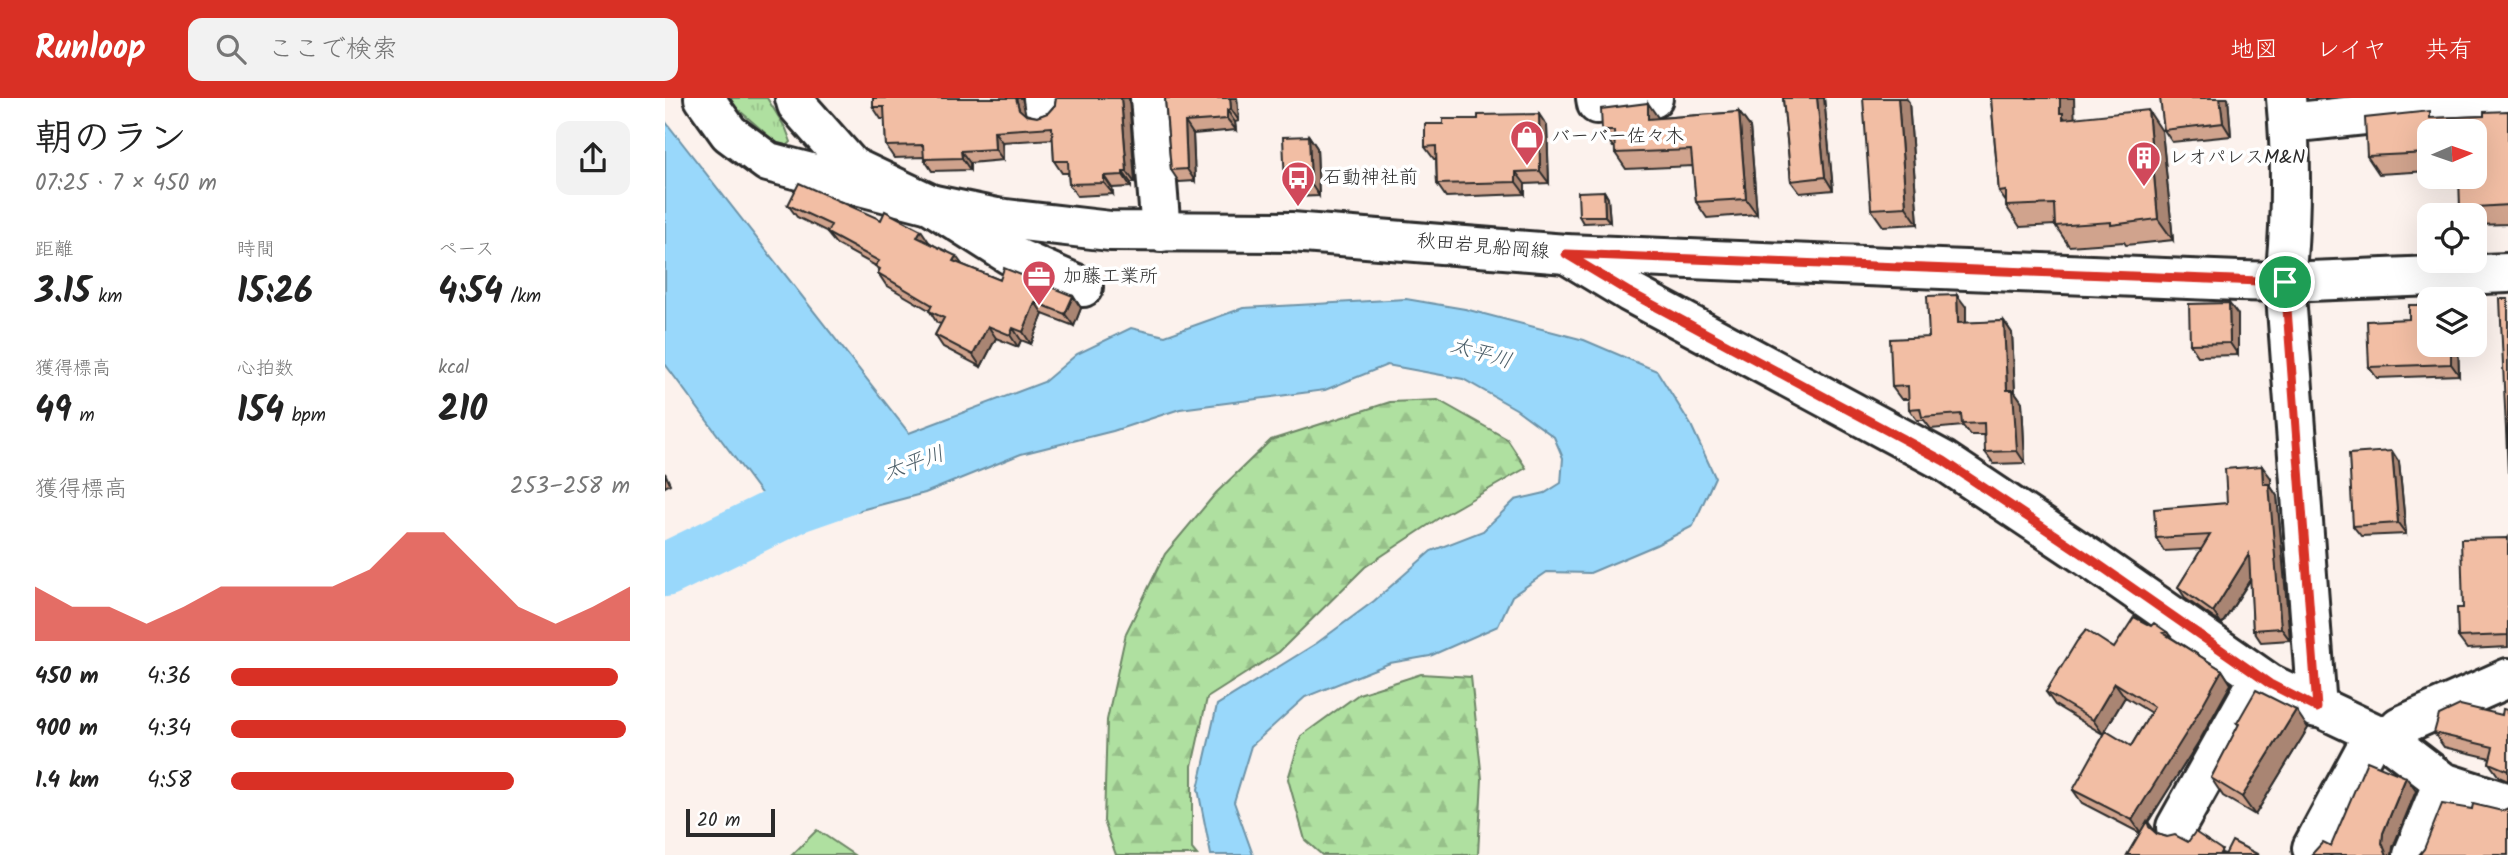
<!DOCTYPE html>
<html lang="ja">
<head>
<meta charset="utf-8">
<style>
  body { margin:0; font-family:Kalam,"Klee One",sans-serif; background:#f2f2f2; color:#222; height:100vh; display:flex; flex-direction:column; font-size:26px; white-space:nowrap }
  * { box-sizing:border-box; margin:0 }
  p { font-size:23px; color:#767676 }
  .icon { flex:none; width:38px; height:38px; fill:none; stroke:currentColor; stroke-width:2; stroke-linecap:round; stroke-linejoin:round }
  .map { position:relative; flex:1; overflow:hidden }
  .details { display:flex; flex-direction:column; background:#fff; width:665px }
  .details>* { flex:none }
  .needle { width:46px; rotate:88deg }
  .fabs { position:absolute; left:1752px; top:21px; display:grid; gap:14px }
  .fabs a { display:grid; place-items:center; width:70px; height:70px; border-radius:14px; background:#fff; box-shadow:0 7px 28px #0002; font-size:35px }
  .scale { position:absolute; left:21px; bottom:18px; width:89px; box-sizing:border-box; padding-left:7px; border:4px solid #2b2b2b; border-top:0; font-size:19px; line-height:24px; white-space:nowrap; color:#2b2b2b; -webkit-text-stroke:5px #fff; paint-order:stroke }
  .pin { position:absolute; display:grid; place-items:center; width:60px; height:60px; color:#fff; margin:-30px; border:4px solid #fff; border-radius:50%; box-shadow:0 2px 7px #0007 }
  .round { display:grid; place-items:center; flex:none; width:74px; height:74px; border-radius:14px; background:#f2f2f2 }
  .overview { display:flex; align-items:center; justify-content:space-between; height:119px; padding:0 35px }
  h1 { font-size:38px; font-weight:800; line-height:52px }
  .stats { display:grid; grid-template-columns:repeat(3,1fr); gap:10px; height:119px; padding:7px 35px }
  .stats div { display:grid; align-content:center }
  .stats b { font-size:35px; font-weight:800 }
  .stats small { font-size:19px; font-weight:400 }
  .stats p { font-size:19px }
  .chart { height:196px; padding:14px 35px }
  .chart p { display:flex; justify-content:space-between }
  .chart svg { width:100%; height:126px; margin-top:7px; fill:#d93025; opacity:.7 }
  ul { padding:0 35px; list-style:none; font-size:23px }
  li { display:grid; grid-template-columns:112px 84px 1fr; align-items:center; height:52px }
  li i { height:18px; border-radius:9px; background:#d93025 }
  header { display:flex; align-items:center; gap:42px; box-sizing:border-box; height:98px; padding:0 35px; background:#d93025; color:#fff }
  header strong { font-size:33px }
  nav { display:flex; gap:38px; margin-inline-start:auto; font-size:24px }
  .search { width:490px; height:63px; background:#f2f2f2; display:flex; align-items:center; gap:18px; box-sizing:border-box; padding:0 24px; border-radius:14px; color:#767676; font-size:26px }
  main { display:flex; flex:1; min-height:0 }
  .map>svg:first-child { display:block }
  .grass { fill:url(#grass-tufts); stroke:#6d8666; stroke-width:2 }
  .forest { fill:url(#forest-firs); stroke:#6d8666; stroke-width:2 }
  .water { fill:#99d8fb; stroke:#6d93a8; stroke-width:2 }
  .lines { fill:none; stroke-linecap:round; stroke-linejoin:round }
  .river { stroke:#99d8fb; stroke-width:54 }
  .minor-casing { stroke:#2b2b2b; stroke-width:44 }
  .major-casing { stroke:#2b2b2b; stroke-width:44 }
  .minor { stroke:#fff; stroke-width:38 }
  .major { stroke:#fff; stroke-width:38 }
  .wall { fill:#d0a38d; stroke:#2b2b2b; stroke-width:2 }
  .shaded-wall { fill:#a98573; stroke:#2b2b2b; stroke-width:2 }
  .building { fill:#f2bea4; stroke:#2b2b2b; stroke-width:2 }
  .route-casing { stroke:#fff; stroke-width:14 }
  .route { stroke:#d93025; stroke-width:9 }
  .labels { text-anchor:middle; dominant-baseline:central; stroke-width:7; stroke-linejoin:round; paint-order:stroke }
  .poi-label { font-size:19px; fill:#2b2b2b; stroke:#fff; text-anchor:start }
  .street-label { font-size:19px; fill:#2b2b2b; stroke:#fff }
  .water-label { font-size:21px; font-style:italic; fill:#4c5f69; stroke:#fff }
</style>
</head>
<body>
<header>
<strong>Runloop</strong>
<div class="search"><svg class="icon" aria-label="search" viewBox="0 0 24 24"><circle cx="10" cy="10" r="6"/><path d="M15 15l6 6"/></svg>ここで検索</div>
<nav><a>地図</a><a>レイヤ</a><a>共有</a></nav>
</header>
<main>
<section class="details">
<div class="overview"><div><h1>朝のラン</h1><p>07:25 · 7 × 450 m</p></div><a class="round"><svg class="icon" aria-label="share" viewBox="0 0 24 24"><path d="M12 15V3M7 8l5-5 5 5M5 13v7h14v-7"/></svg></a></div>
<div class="stats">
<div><p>距離</p><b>3.15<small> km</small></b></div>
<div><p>時間</p><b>15:26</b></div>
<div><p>ペース</p><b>4:54<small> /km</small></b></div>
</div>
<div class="stats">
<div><p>獲得標高</p><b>49<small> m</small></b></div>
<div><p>心拍数</p><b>154<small> bpm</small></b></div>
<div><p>kcal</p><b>210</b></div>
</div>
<div class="chart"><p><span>獲得標高</span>253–258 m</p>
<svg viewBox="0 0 160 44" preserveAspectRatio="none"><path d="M0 44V25L10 32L20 32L30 38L40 32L50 25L60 25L70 25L80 25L90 19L100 6L110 6L120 19L130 32L140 38L150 32L160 25V44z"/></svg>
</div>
<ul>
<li><b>450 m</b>4:36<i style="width:97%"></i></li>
<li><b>900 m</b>4:34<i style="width:99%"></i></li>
<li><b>1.4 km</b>4:58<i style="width:71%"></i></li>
</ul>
</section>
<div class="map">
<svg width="1843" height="757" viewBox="0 0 1843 757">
  <defs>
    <pattern id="grass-tufts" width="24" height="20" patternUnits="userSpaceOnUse" patternTransform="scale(1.75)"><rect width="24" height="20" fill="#afe0a0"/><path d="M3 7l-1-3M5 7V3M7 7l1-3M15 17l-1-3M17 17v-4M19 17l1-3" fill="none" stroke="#97c08a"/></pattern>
    <pattern id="forest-firs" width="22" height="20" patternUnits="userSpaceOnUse" patternTransform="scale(1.75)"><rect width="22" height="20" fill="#afe0a0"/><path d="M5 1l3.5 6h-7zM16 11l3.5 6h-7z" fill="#97c08a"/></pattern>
  </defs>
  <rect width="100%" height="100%" fill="#fcf2ed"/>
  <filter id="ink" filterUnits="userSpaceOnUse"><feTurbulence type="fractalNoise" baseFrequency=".0143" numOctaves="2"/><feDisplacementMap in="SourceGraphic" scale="14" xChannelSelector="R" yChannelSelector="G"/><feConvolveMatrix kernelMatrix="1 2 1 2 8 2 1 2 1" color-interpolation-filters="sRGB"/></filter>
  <g filter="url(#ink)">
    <path class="grass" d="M60 0H102L121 31 126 44 123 47H114Z
      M152 732 189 757H127Z"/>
    <path class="forest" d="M773 302 842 341 861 370 777 418 700 469 614 554 542 600 527 668V751L532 757H451L439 723 442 622 461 535 500 456 551 395 606 342 725 304Z
      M756 576 806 579 817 681 813 757H657L640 742 623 681 636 638 694 596Z"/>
    <path class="water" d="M0 23 244 335 379 284 412 256 466 230 500 238 578 210 741 201 800 211 919 242 992 273 1026 327 1050 379 1028 428 991 447 925 475 882 474 847 498 833 528 765 558 725 565 640 599 586 648 569 704 588 757H546L533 691 552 607 652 545 709 503 766 453 818 433 850 402 880 395 896 385 898 360 889 339 851 311 798 281 722 267 660 292 515 311 448 333 356 356 260 395 116 433 98 398 0 266Z"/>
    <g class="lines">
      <path class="river" d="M0 472 133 407 176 392"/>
      <g class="minor-casing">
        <path id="minor" d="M39 0 64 35 103 64 265 106 345 157 418 189
          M378 0 379 9
          M485 0 496 134
          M931 0 932 6 988 0
          M1621 0C1627 61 1626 123 1620 184L1652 610
          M1623 25 1843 2
          M901 156 964 194 1279 363 1430 464 1605 586 1722 641 1778 684 1843 705
          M1722 641 1735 628 1843 580
          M1511 729 1595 579
          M1647 750 1709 635
          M1748 757 1778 684"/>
      </g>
      <g class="major-casing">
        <path id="major" d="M130 0 132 7 187 69 265 106 332 120 445 133 626 134 901 156 1574 183 1620 184 1843 175"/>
      </g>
      <use href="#minor" class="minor"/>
      <use href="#major" class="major"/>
    </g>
    <path class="wall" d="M391 0H464L470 85H466V89L447 90 448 96 412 98 404 86 403 75H397L389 63 388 41 337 44 338 62 305 65V72L267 73 259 61V59L229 60 221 48 220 21H216L208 9 356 2 360 16 372 19 383 15 390 7Z
      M500 0H572L574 23 570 24 571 32 528 36 530 83 514 84 506 72Z
      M1118 0H1159L1168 92 1135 95 1126 83Z
      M1326 0H1409V20L1497 33 1508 142 1461 147 1459 144 1404 148 1390 127 1355 129 1341 108V104L1334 94Z
      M1563 0 1566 38 1507 44 1499 32Z
      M1244 4 1253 126 1218 128 1206 111Z
      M1843 13V126L1810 127V117H1801L1795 110 1810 33H1764V73L1714 76 1702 58 1770 20 1819 18Z
      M1074 14 1085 29 1092 116 1042 120 1031 104 1028 68 961 71 950 55V49H948L937 33 993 20Z
      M778 26 882 28 884 85 860 86V96L781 99 772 86 771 61H769L760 49Z
      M644 38 652 50 654 98 629 99 620 87Z
      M939 93 943 100 945 124 918 125 914 118Z
      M123 107 264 144 298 167 335 182 408 198 416 210 409 228 378 216 366 246 356 242 353 249 331 240 316 269 278 249 270 237 276 226 272 225 264 212 221 187 213 175 214 173 211 168 171 146 162 135 163 134 132 119Z
      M1301 209V225L1339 223 1347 235 1350 294 1357 304 1360 365 1329 366 1320 354V337H1305L1298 328 1266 331 1259 322H1252L1244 311V301H1236L1227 289 1264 239Z
      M1573 217V257L1533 258 1525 246Z
      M1793 247 1794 277 1712 280 1704 269Z
      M1734 364 1741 436 1696 438 1688 428Z
      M0 375 5 386 0 389Z
      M1606 380V389L1612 398 1625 542 1596 544 1588 532 1586 481 1557 526 1521 501 1513 489 1537 451 1499 453 1491 440 1562 405Z
      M1843 440V549L1802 551 1793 539 1798 510Z
      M1486 528 1502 534 1507 540 1557 572 1566 586 1536 640 1483 724 1492 736 1560 756 1594 757H1462L1475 735 1417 705 1408 692 1466 648 1486 615 1460 599 1438 636 1390 607 1381 594 1449 550Z
      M1843 612V683L1834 679 1824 665 1825 660 1779 649 1769 635 1837 617Z
      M1572 625 1643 630 1590 717 1558 698 1546 680 1574 627Z"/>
    <path class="shaded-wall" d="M351 0H357L362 22 354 11Z
      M456 0H464L470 85 462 74Z
      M565 0H572L574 23 566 11Z
      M1152 0H1159L1168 92 1160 79Z
      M1233 0H1241L1244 4 1253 126 1241 109Z
      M1395 0H1409L1410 32 1395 15Z
      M1555 0H1563L1566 38 1558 25Z
      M983 5 994 21H983Z
      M562 12 570 24 571 32 562 21Z
      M1483 12 1497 33 1508 142 1493 121Z
      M1074 14 1085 29 1092 116 1081 101Z
      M874 16 882 28 884 85 875 73Z
      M520 24 528 36 530 83 522 71Z
      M329 33 337 44 338 62 330 51Z
      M644 38 652 50 654 98 646 86Z
      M296 53 305 65V72L297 60Z
      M458 74 466 85V89L458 77Z
      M851 74 860 86V96L851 84Z
      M439 78 447 90 448 96 439 85Z
      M939 93 943 100 945 124 940 118Z
      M256 132 264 144 260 150 252 139Z
      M291 158 299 169 288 163Z
      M1292 197 1301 209V237L1293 225Z
      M408 198 416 210 409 228 400 216Z
      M370 204 378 216 366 246 358 234Z
      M1564 205 1573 217V257L1565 245Z
      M1339 223 1347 235 1350 294 1357 304 1360 365 1352 353 1342 292Z
      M323 228 331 240 316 269 308 257Z
      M348 230 356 242 353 249 345 237Z
      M1786 247H1793L1794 277 1786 266Z
      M1727 353 1734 364 1741 436 1733 425Z
      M1597 368 1606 380V389L1612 398 1625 542 1616 530 1598 386Z
      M1584 456 1593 469 1557 526 1548 514Z
      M1557 572 1566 586 1536 640 1483 724 1491 735H1476L1467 722Z
      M1450 585 1460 599 1438 636 1428 622Z
      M1631 612 1643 630 1590 717 1577 699Z
      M1741 679 1751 693 1728 749 1727 757H1721L1717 745 1718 735Z"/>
    <path class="building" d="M208 0H351L354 11 361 17 372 19 383 15 390 7 391 0H456L462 74H458V77L439 78V85L404 86 403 63H389L387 29 329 33 330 51 296 53 297 60 259 61 258 47 221 48 219 9H208Z
      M500 0H565L566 11 562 12V21L520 24 522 71 506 72Z
      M1118 0H1152L1160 79 1126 83Z
      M1198 0H1233L1241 109 1206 111Z
      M1326 0H1395V15H1398V21L1483 12 1493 121 1446 127V124L1390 128 1389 106 1341 108V93L1334 94Z
      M1495 0H1555L1558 25 1499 32Z
      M983 5V21L1074 14 1081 101 1031 104 1026 52 950 55 949 33H937L936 11Z
      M1765 13V20L1819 18V14L1843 13V107L1795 110 1794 79H1810V33H1764V55L1702 58 1700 20Z
      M874 16 875 73 851 74V84L772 86 771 48 760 49V26H778V21H813V17Z
      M644 38 646 86 620 87 618 39Z
      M134 85 216 122 220 113 256 132 252 139 291 158 288 163 335 182 339 170 408 198 400 216 370 204 358 234 348 230 345 237 323 228 308 257 270 237 279 220 264 213 267 207 213 175 215 171 210 168 214 163 162 135 166 127 123 107Z
      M939 93 940 118H914L913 94Z
      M1292 197 1293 225 1339 223 1342 292H1348L1352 353 1320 354 1319 325 1297 326 1296 316 1257 319 1255 310 1244 311 1243 288 1227 289 1225 241 1264 239 1262 198Z
      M1835 201H1843V375Z
      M1564 205 1565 245 1525 246 1524 206Z
      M1744 207H1764V247H1786V266L1704 269 1702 223 1744 221Z
      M1727 353 1733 425 1688 428 1684 356Z
      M1597 368 1598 386H1604L1616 530 1588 532 1584 456 1548 514 1513 489 1545 437 1491 440 1489 411 1562 405 1560 371Z
      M1843 440V537L1793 539 1792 510H1798L1796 441Z
      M1469 519 1486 528 1489 525 1502 534 1498 535 1557 572 1527 626 1467 722 1408 692 1441 633 1466 648 1489 609 1450 585 1428 622 1381 594 1412 543 1421 532 1449 550Z
      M1591 592 1631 612 1577 699 1546 680 1574 626 1572 625Z
      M1795 607 1837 617 1838 611 1843 612V673L1824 665 1828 649 1769 635 1774 617Z
      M1702 663 1741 679 1718 735 1717 745 1722 757H1646L1658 744 1666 748Z
      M1777 706 1807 711 1808 706 1837 713 1843 710V757H1754L1759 751Z
      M1482 723 1484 729 1492 736 1502 739 1510 737 1523 744 1530 734 1557 752 1554 757H1462Z
      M1567 743 1594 757H1560Z"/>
  </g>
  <g class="lines" filter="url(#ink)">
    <g class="route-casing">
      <path id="route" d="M901 156 1620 184 1652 610 1605 586 1430 464 1279 363 964 194Z"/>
    </g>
    <use href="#route" class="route"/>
  </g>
  <defs>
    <g id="shop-pin" transform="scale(1.75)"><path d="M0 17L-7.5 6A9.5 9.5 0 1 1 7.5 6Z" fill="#d1495b" stroke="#fff"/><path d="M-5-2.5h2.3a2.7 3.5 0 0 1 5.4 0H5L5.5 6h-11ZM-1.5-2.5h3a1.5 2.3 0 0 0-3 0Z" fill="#fff"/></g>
    <g id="building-pin" transform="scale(1.75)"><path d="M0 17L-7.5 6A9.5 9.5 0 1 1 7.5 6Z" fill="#d1495b" stroke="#fff"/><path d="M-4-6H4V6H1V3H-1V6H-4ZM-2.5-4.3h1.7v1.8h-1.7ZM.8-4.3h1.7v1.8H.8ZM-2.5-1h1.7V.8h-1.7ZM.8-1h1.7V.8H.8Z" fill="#fff"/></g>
    <g id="bus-pin" transform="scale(1.75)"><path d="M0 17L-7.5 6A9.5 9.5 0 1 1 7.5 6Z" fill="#d1495b" stroke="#fff"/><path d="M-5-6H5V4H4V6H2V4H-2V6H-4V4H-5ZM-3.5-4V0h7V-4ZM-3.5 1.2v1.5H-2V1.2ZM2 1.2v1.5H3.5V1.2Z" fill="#fff"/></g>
    <g id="office-pin" transform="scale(1.75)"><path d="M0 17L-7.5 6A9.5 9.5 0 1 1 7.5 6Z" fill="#d1495b" stroke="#fff"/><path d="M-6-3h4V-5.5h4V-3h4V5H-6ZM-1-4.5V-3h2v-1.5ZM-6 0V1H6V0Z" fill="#fff"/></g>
  </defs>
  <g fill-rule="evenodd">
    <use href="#shop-pin" x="862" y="39"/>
    <use href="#building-pin" x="1479" y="60"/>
    <use href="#bus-pin" x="633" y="80"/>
    <use href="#office-pin" x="374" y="179"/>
  </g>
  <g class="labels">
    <g class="poi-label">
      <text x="886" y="39">バーバー佐々木</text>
      <text x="1504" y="60">レオパレスM&amp;N</text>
      <text x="658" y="80">石動神社前</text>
      <text x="398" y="179">加藤工業所</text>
    </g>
    <g class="street-label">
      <text transform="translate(818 149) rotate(5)">秋田岩見船岡線</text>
    </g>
    <g class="water-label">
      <text transform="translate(816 256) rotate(16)">太平川</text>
      <text transform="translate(249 366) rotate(-19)">太平川</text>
    </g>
  </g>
</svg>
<div class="fabs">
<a><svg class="needle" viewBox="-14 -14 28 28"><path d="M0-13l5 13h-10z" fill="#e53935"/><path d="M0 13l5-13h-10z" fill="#767676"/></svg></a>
<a><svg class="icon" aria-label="locate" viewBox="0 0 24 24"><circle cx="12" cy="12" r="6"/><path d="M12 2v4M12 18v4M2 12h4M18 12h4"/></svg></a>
<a><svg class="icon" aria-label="layers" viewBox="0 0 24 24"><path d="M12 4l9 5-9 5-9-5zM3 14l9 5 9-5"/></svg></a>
</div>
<div class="scale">20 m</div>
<div class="pin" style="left:1620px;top:184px;background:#1e9e55"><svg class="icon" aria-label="arrive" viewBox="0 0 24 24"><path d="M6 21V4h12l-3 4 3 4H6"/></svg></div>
</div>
</main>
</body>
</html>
